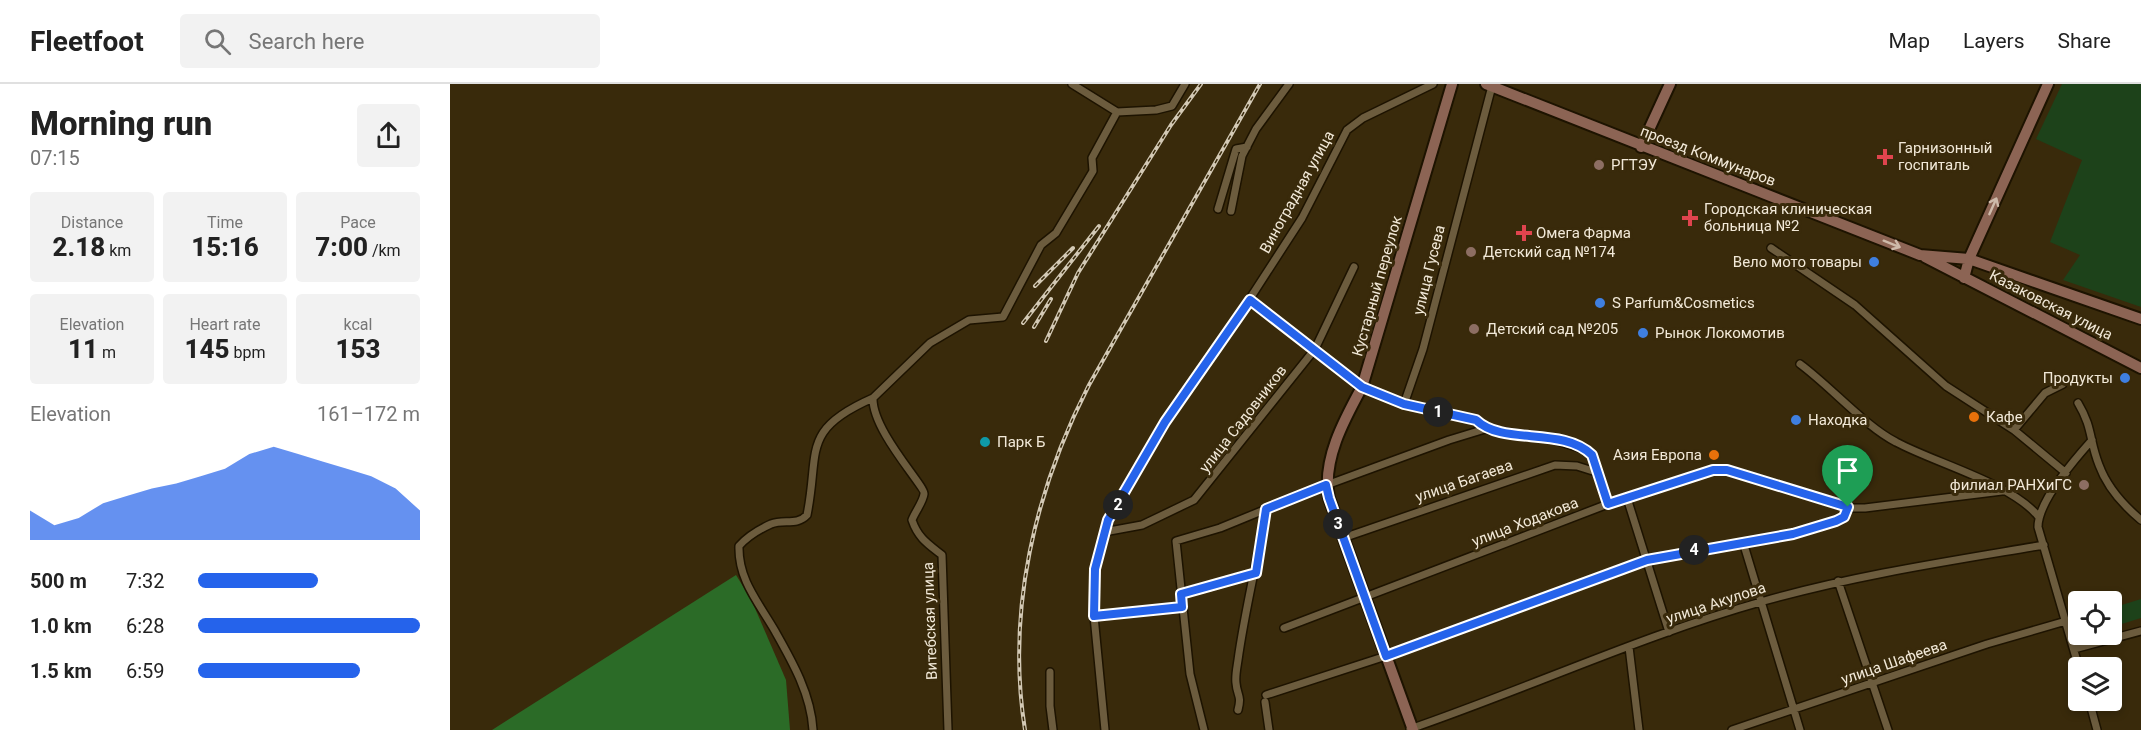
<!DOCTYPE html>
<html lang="en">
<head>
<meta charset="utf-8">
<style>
  body { margin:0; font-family:Roboto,sans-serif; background:#f2f2f2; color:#222; height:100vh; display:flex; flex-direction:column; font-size:22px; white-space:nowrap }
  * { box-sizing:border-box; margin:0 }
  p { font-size:20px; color:#767676 }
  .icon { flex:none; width:33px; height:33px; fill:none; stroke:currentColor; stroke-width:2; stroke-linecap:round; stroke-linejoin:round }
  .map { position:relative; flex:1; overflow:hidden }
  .sheet { display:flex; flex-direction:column; background:#fff; width:450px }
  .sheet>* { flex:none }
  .fabs { position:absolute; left:1618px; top:507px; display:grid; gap:12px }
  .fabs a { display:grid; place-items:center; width:54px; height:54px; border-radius:6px; background:#fff; box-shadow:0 3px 9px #0003; font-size:30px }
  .pin { position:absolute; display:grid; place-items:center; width:51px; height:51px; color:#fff; margin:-62px -26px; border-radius:50% 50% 50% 0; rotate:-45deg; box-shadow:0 0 6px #0007 }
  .pin .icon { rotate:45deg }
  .km { position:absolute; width:30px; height:30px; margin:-15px; border-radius:50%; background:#222; color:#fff; font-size:16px; line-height:30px; text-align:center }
  .round { display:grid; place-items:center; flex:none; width:63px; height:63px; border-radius:6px; background:#f2f2f2 }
  .overview { display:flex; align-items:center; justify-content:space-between; height:102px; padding:0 30px }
  h1 { font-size:33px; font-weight:800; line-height:45px }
  .metrics { display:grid; grid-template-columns:repeat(3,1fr); gap:9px; height:102px; padding:6px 30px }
  .metrics div { display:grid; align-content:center; border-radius:6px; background:#f2f2f2; text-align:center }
  .metrics b { font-size:26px; font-weight:800 }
  .metrics small { font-size:16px; font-weight:400 }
  .metrics p { font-size:16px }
  .chart { height:168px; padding:12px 30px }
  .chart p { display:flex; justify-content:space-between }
  .chart svg { width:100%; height:108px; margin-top:6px; fill:#2563eb; opacity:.7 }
  ul { padding:0 30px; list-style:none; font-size:20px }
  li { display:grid; grid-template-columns:96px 72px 1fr; align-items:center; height:45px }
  li i { height:15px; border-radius:8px; background:#2563eb }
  header { display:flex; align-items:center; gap:36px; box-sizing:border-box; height:84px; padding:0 30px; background:#fff; border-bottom:2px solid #e0e0e0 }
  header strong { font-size:28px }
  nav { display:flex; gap:33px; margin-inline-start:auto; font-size:21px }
  .search { width:420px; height:54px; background:#f2f2f2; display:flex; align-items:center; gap:15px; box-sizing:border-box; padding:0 21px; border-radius:6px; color:#767676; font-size:22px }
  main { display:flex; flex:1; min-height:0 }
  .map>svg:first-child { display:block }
  .green { fill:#1d421a }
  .forest { fill:#2b6b27 }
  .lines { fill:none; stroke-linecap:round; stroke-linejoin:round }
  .street-casing { stroke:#1d1300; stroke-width:10 }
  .secondary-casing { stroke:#1d1300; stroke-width:14 }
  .street { stroke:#6c5c3e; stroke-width:7 }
  .secondary { stroke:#8c6454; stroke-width:10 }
  .rail-casing { stroke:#d3c9b5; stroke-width:4 }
  .rail { stroke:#392a0b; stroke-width:1.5; stroke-dasharray:4.5; stroke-linecap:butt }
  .oneway { stroke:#cebaaa }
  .route-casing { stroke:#fff; stroke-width:12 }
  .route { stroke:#2563eb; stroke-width:8 }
  .health-dot { fill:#e0444e; stroke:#392a0b; stroke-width:2 }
  .education-dot { fill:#8d6e63; stroke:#392a0b; stroke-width:2 }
  .shop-dot { fill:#3f7fe0; stroke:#392a0b; stroke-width:2 }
  .food-dot { fill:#e8710a; stroke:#392a0b; stroke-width:2 }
  .culture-dot { fill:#0f9aa8; stroke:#392a0b; stroke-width:2 }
  .labels { text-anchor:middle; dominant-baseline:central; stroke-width:6; stroke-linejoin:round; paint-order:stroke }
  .poi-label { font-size:15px; fill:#f2e9d8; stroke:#392a0b; text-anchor:start }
  .street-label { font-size:15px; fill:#f2e9d8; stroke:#392a0b }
</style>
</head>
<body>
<header>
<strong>Fleetfoot</strong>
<div class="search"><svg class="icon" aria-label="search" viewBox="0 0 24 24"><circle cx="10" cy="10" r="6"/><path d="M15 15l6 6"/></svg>Search here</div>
<nav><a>Map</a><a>Layers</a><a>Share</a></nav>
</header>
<main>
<section class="sheet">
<div class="overview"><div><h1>Morning run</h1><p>07:15</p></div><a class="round"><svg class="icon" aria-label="share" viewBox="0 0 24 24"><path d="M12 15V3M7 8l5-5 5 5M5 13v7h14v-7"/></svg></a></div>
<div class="metrics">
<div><p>Distance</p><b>2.18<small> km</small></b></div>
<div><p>Time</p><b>15:16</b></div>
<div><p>Pace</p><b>7:00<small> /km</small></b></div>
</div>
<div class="metrics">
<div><p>Elevation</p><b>11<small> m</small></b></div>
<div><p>Heart rate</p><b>145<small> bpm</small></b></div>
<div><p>kcal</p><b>153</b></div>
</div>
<div class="chart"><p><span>Elevation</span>161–172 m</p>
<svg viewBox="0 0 160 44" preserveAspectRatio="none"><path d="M0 44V32L10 38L20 35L30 29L40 26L50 23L60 21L70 18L80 15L90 9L100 6L110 9L120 12L130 15L140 18L150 23L160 32V44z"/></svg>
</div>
<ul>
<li><b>500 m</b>7:32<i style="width:54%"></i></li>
<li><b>1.0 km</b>6:28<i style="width:100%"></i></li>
<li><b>1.5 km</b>6:59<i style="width:73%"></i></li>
</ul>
</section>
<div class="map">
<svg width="1691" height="646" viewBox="0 0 1691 646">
  <rect width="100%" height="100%" fill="#392a0b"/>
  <path class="green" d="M1612 0H1691V223L1613 196 1630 171 1600 158 1632 76 1586 55Z
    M1691 515V534L1662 543V524Z"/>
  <path class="forest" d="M286 491 301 515 336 596 340 646H42Z"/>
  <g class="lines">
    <g class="street-casing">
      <path id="street" d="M622 0 667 28 706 26 722 22 735 0
        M768 125 786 65 797 63
        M781 127 792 72 806 45 839 0
        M1321 164 1405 221 1496 302 1564 346 1616 389
        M799 216 912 303 954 320 1026 336 1035 345
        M1350 280C1380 302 1416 343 1446 358 1485 379 1561 399 1588 432
        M1628 319C1643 344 1639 356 1649 381 1657 403 1673 421 1691 436
        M954 320 973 265 1042 2
        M1564 346 1595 309 1613 300
        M1177 414 1219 548
        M654 448 692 441 744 416 865 265 904 183
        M893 454 1105 381 1127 382 1146 388
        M1293 458 1350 646
        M1388 497 1438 646
        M731 510 805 489
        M644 532 732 523
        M834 544 1158 420 1263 386 1277 385 1398 424
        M1179 563 1189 646
        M1624 565 1691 547
        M1629 584 1588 443C1588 417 1625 375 1642 356
        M600 588V622L603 646
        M816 611 936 572 1197 476 1343 450 1386 437 1393 433 1398 424H1415L1552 407
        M1639 616 1647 646
        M815 618 819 646
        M788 626C792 611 787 612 786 599 785 592 787 583 788 576 795 525 808 475 816 425
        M960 645C1079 604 1193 551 1314 517 1406 491 1500 477 1594 461
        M363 646C361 610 342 577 325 547 309 519 288 496 289 462 297 453 310 445 321 440 334 435 347 442 357 431 370 367 350 346 423 314
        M498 646 492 471C478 460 468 454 462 436 465 428 473 418 474 410 476 403 422 347 423 314L480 259 519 236 553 233 591 161 606 149 643 87 642 74 667 28
        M655 646 644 532 645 485 658 436 715 338 799 216 852 134 897 46 913 34 983 0
        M754 646 740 590 726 457 770 444 863 406 999 356 1035 345 1098 354 1136 366 1142 371 1158 420
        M1282 646 1537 560 1616 537"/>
    </g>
    <g class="secondary-casing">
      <path id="secondary" d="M1036 0 1470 171 1519 175 1691 235
        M1191 63 1220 0
        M1475 173 1691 284
        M1514 194 1519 175 1598 0
        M963 646 879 414C872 376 894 336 912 303L1002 0"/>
    </g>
    <use href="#street" class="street"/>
    <use href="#secondary" class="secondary"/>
    <g class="rail-casing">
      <path id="rail" d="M585 202 623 164
        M573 239 649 142
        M584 243 601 215
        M596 257 628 189 721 41 751 0
        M575 646C556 527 585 406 639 301L810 0"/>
    </g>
    <use href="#rail" class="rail"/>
  </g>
  <defs><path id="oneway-shaft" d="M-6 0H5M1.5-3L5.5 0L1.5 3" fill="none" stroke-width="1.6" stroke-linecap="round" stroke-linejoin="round" transform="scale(1.5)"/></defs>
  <g class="oneway">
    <use href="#oneway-shaft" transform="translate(1543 122) rotate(-66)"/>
    <use href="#oneway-shaft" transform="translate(1442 160) rotate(22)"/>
  </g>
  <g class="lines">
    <g class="route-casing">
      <path id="route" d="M800 216 912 303 954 320 1026 336C1053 362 1112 342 1142 371L1158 420 1263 386H1277L1398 423 1394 433 1386 437 1343 450 1197 476 936 572 879 414 876 401 816 425 806 489 731 510 732 523 644 532 645 485 658 436 715 338Z"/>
    </g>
    <use href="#route" class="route"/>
  </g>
  <g class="health-dot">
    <path d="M1432 64h6v6h6v6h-6v6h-6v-6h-6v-6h6z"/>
    <path d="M1237 125h6v6h6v6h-6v6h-6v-6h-6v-6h6z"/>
    <path d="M1071 140h6v6h6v6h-6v6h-6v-6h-6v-6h6z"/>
  </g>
  <g class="education-dot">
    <circle cx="1149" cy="81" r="6"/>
    <circle cx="1021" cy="168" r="6"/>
    <circle cx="1024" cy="245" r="6"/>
    <circle cx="1634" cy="401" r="6"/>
  </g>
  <g class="shop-dot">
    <circle cx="1424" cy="178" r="6"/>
    <circle cx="1150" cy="219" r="6"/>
    <circle cx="1193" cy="249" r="6"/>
    <circle cx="1675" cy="294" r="6"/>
    <circle cx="1346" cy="336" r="6"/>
  </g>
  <g class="food-dot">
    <circle cx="1524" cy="333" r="6"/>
    <circle cx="1264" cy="371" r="6"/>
  </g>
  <circle class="culture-dot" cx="535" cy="358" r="6"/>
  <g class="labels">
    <g class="poi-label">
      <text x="1448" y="64">Гарнизонный<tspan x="1448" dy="17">госпиталь</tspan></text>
      <text x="1161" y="81">РГТЭУ</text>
      <text x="1254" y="125">Городская клиническая<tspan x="1254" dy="17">больница №2</tspan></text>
      <text x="1086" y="149">Омега Фарма</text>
      <text x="1033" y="168">Детский сад №174</text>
      <text x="1412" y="178" text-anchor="end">Вело мото товары</text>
      <text x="1162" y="219">S Parfum&amp;Cosmetics</text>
      <text x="1036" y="245">Детский сад №205</text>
      <text x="1205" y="249">Рынок Локомотив</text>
      <text x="1663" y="294" text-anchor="end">Продукты</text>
      <text x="1536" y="333">Кафе</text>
      <text x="1358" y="336">Находка</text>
      <text x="547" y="358">Парк Б</text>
      <text x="1252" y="371" text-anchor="end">Азия Европа</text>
      <text x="1622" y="401" text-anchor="end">филиал РАНХиГС</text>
    </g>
    <g class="street-label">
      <text transform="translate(1258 72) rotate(21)">проезд Коммунаров</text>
      <text transform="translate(847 108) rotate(-61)">Виноградная улица</text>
      <text transform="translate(979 186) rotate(-76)">улица Гусева</text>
      <text transform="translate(927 202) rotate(-74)">Кустарный переулок</text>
      <text transform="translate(1601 221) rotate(27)">Казаковская улица</text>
      <text transform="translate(793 335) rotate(-52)">улица Садовников</text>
      <text transform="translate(1014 397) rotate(-19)">улица Багаева</text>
      <text transform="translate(1075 438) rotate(-21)">улица Ходакова</text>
      <text transform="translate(1266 519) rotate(-18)">улица Акулова</text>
      <text transform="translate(480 537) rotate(-92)">Витебская улица</text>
      <text transform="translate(1444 578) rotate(-19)">улица Шафеева</text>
    </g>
  </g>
</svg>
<div class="fabs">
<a><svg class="icon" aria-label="locate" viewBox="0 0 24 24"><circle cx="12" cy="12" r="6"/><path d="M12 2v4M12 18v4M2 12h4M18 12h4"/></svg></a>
<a><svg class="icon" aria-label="layers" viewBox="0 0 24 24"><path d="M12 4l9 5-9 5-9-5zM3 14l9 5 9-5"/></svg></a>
</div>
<div class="pin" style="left:1398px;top:423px;background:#1e9e55"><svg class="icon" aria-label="arrive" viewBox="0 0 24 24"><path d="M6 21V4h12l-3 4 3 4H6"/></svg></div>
<b class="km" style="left:988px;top:328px">1</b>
<b class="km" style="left:668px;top:421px">2</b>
<b class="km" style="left:888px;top:440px">3</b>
<b class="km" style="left:1244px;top:466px">4</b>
</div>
</main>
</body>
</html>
